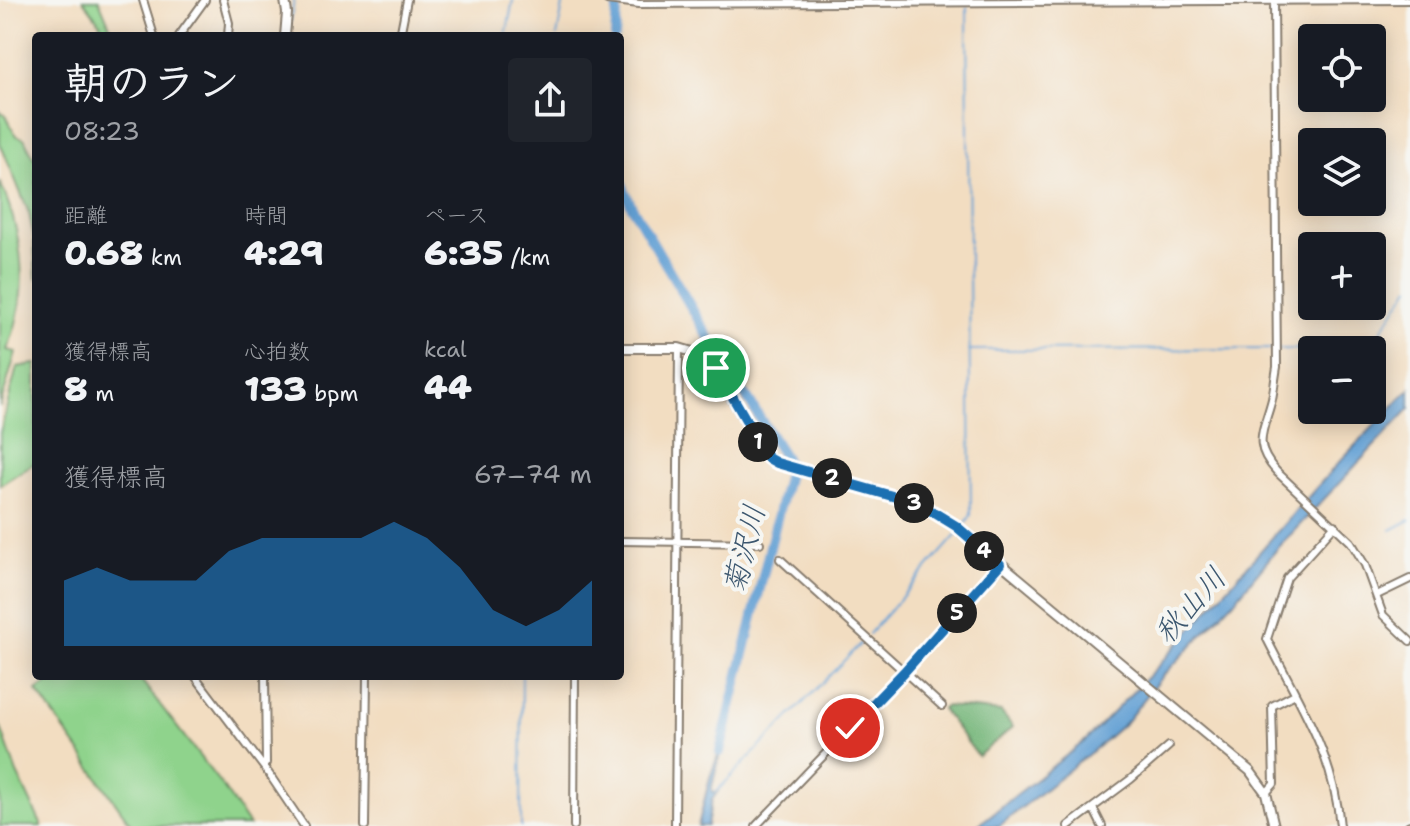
<!DOCTYPE html>
<html lang="ja">
<head>
<meta charset="utf-8">
<style>
  body { margin:0; font-family:"Shantell Sans","Klee One",sans-serif; background:#20242c; color:#f1f3f6; height:100vh; display:flex; flex-direction:column; font-size:30px; white-space:nowrap }
  * { box-sizing:border-box; margin:0 }
  p { font-size:26px; color:#9ea1a6 }
  .icon { flex:none; width:44px; height:44px; fill:none; stroke:currentColor; stroke-width:2; stroke-linecap:round; stroke-linejoin:round }
  .map { position:relative; flex:1; overflow:hidden }
  .drawer { position:absolute; left:32px; top:32px; width:592px; height:648px; display:flex; flex-direction:column; background:#171b24; border-radius:8px; box-shadow:0 4px 20px #0003 }
  .drawer>* { flex:none }
  .fabs { position:absolute; left:1298px; top:24px; display:grid; gap:16px }
  .fabs a { display:grid; place-items:center; width:88px; height:88px; border-radius:8px; background:#171b24; box-shadow:0 4px 20px #0003; font-size:40px }
  .pin { position:absolute; display:grid; place-items:center; width:68px; height:68px; color:#fff; margin:-34px; border:4px solid #fff; border-radius:50%; box-shadow:0 2px 8px #0007 }
  .km { position:absolute; width:40px; height:40px; margin:-20px; border-radius:50%; background:#222; color:#fff; font-size:22px; line-height:40px; text-align:center }
  .round { display:grid; place-items:center; flex:none; width:84px; height:84px; border-radius:8px; background:#20242c }
  .summary { display:flex; align-items:center; justify-content:space-between; height:136px; padding:0 32px }
  h1 { font-size:44px; font-weight:800; line-height:60px }
  .metrics { display:grid; grid-template-columns:repeat(3,1fr); gap:12px; height:136px; padding:8px 32px }
  .metrics div { display:grid; align-content:center }
  .metrics b { font-size:34px; font-weight:800 }
  .metrics small { font-size:22px; font-weight:400 }
  .metrics p { font-size:22px }
  .chart { height:224px; padding:16px 32px }
  .chart p { display:flex; justify-content:space-between }
  .chart svg { width:100%; height:144px; margin-top:8px; fill:#1f6fb2; opacity:.7 }
  .map>svg:first-child { display:block }
  .green { fill:#8fd38c; stroke:#567854; stroke-width:2 }
  .forest { fill:#73b578; stroke:#48684a; stroke-width:2 }
  .water { fill:#63a0d4; stroke:#405e78; stroke-width:2 }
  .lines { fill:none; stroke-linecap:round; stroke-linejoin:round }
  .stream { stroke:#63a0d4; stroke-width:2 }
  .river { stroke:#63a0d4; stroke-width:10 }
  .street-casing { stroke:#877c6e; stroke-width:10 }
  .secondary-casing { stroke:#877c6e; stroke-width:12 }
  .street { stroke:#fff; stroke-width:6 }
  .secondary { stroke:#fff; stroke-width:8 }
  .route-casing { stroke:#fff; stroke-width:16 }
  .route { stroke:#1f6fb2; stroke-width:10 }
  .labels { text-anchor:middle; dominant-baseline:central; stroke-width:8; stroke-linejoin:round; paint-order:stroke }
  .water-label { font-size:30px; font-style:italic; fill:#3c576f; stroke:#f6f6f2 }
</style>
</head>
<body>
<div class="map">
<svg width="1410" height="826" viewBox="0 0 1410 826">
  <rect width="100%" height="100%" fill="#f6f6f2"/>
  <filter id="ink" filterUnits="userSpaceOnUse"><feTurbulence type="fractalNoise" baseFrequency=".0125" numOctaves="2"/><feDisplacementMap in="SourceGraphic" scale="16" xChannelSelector="R" yChannelSelector="G"/><feConvolveMatrix kernelMatrix="1 2 1 2 8 2 1 2 1" color-interpolation-filters="sRGB"/></filter>
  <filter id="wash" filterUnits="userSpaceOnUse"><feTurbulence type="fractalNoise" baseFrequency=".006" numOctaves="4" result="noise"/><feDisplacementMap in="SourceGraphic" scale="32" xChannelSelector="R" yChannelSelector="G"/><feGaussianBlur stdDeviation="1.8" result="paint"/><feColorMatrix in="noise" values="0 0 0 0 0 0 0 0 0 0 0 0 0 0 0 0 0 1.4 0 .05"/><feComposite in="paint" operator="in"/></filter>
  <g filter="url(#wash)">
    <rect width="100%" height="100%" fill="#f2ddc1"/>
    <path class="green" d="M83 0H99L114 36H104L101 25Z
      M0 111 6 115 16 136 24 138 36 162V280L34 238 29 213 0 143Z
      M0 182C24 237 31 293 7 350L16 352 0 407Z
      M36 364V462L0 485V433L17 367Z
      M58 676H138L223 787 249 826H132L37 691Z
      M0 725 17 773 42 826H0Z"/>
    <path class="forest" d="M946 706 1001 712 1013 727 978 756 942 709Z"/>
    <path class="water" d="M1410 389V408L1277 549 1235 600 1160 679 1126 722 1100 745 999 826H977L1086 740 1160 664 1341 460Z
      M723 741 712 787V792L718 791 712 800 707 826H698L710 777Z"/>
    <g class="lines">
      <path class="stream" d="M289 30 294 0
        M506 36 513 0
        M557 36 564 0
        M969 350 1297 349 1312 361
        M1368 350 1410 287
        M964 526 971 515 967 6
        M1391 530 1410 520
        M869 634 960 531
        M716 792 865 639
        M521 826 522 676"/>
      <path class="river" d="M615 36 618 0
        M620 180 632 207 705 331 785 458 788 473 720 752"/>
    </g>
  </g>
  <g filter="url(#ink)">
    <g class="lines">
      <g class="street-casing">
        <path id="street" d="M143 0 154 36
          M223 0 229 23 228 36
          M607 0 639 4 1410 0
          M1274 0 1277 367C1275 378 1274 389 1272 399 1264 431 1251 444 1277 472L1351 542 1365 565 1383 615 1410 641
          M179 36 205 0
          M400 36 407 0
          M1335 525 1287 578 1267 639C1299 703 1334 754 1340 826
          M620 541 760 543
          M780 559 942 706
          M1377 595 1410 579
          M195 676 269 774 304 826
          M263 766 266 763 265 676
          M1266 793 1274 784 1272 706 1295 694
          M1093 808 1102 826
          M365 826 367 676
          M574 826 575 676
          M675 826 679 348
          M756 826 904 672 1000 564
          M1068 826 1131 779 1169 746
          M1408 826 1410 825"/>
      </g>
      <g class="secondary-casing">
        <path id="secondary" d="M285 0 287 13 285 36
          M620 348H679L706 356 768 458 777 463 920 504 956 526 1250 771 1266 793 1274 826"/>
      </g>
      <use href="#street" class="street"/>
      <use href="#secondary" class="secondary"/>
    </g>
  </g>
  <g class="lines" filter="url(#ink)">
    <g class="route-casing">
      <path id="route" d="M716 368 768 458 777 463 920 504 956 526 1000 564 904 672 850 728"/>
    </g>
    <use href="#route" class="route"/>
  </g>
  <g class="labels">
    <g class="water-label">
      <text transform="translate(744 549) rotate(-76)">菊沢川</text>
      <text transform="translate(1190 605) rotate(-48)">秋山川</text>
    </g>
  </g>
</svg>
<div class="fabs">
<a><svg class="icon" aria-label="locate" viewBox="0 0 24 24"><circle cx="12" cy="12" r="6"/><path d="M12 2v4M12 18v4M2 12h4M18 12h4"/></svg></a>
<a><svg class="icon" aria-label="layers" viewBox="0 0 24 24"><path d="M12 4l9 5-9 5-9-5zM3 14l9 5 9-5"/></svg></a>
<a>+</a>
<a>−</a>
</div>
<div class="pin" style="left:716px;top:368px;background:#1e9e55"><svg class="icon" aria-label="arrive" viewBox="0 0 24 24"><path d="M6 21V4h12l-3 4 3 4H6"/></svg></div>
<div class="pin" style="left:850px;top:728px;background:#d93025"><svg class="icon" aria-label="check" viewBox="0 0 24 24"><path d="M5 12l5 5 9-10"/></svg></div>
<b class="km" style="left:758px;top:442px">1</b>
<b class="km" style="left:832px;top:478px">2</b>
<b class="km" style="left:914px;top:503px">3</b>
<b class="km" style="left:984px;top:551px">4</b>
<b class="km" style="left:957px;top:613px">5</b>
<section class="drawer">
<div class="summary"><div><h1>朝のラン</h1><p>08:23</p></div><a class="round"><svg class="icon" aria-label="share" viewBox="0 0 24 24"><path d="M12 15V3M7 8l5-5 5 5M5 13v7h14v-7"/></svg></a></div>
<div class="metrics">
<div><p>距離</p><b>0.68<small> km</small></b></div>
<div><p>時間</p><b>4:29</b></div>
<div><p>ペース</p><b>6:35<small> /km</small></b></div>
</div>
<div class="metrics">
<div><p>獲得標高</p><b>8<small> m</small></b></div>
<div><p>心拍数</p><b>133<small> bpm</small></b></div>
<div><p>kcal</p><b>44</b></div>
</div>
<div class="chart"><p><span>獲得標高</span>67–74 m</p>
<svg viewBox="0 0 160 44" preserveAspectRatio="none"><path d="M0 44V24L10 20L20 24L30 24L40 24L50 15L60 11L70 11L80 11L90 11L100 6L110 11L120 20L130 33L140 38L150 33L160 24V44z"/></svg>
</div>
</section>
</div>
</body>
</html>
